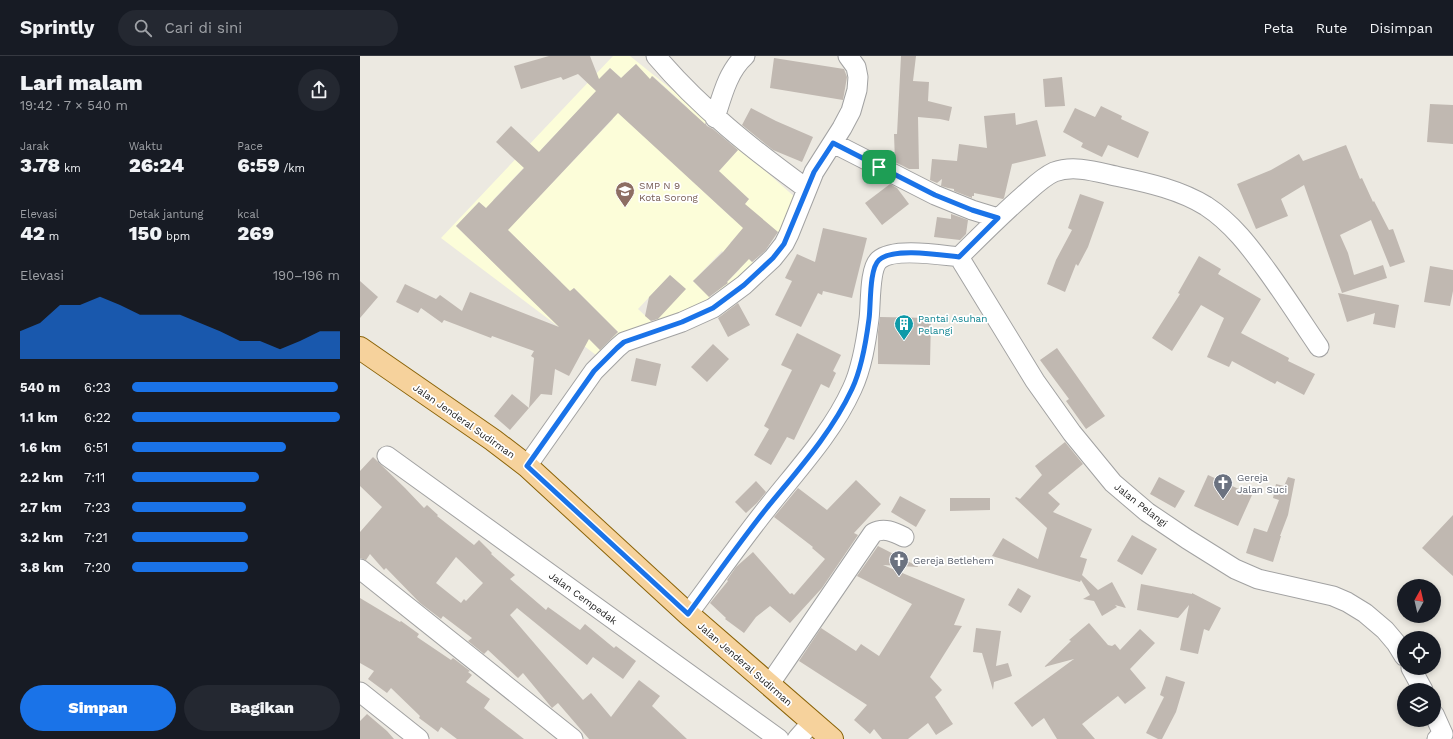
<!DOCTYPE html>
<html lang="id">
<head>
<meta charset="utf-8">
<style>
  body { margin:0; font-family:"Work Sans",sans-serif; background:#242831; color:#f1f3f6; height:100vh; display:flex; flex-direction:column; font-size:15px; white-space:nowrap }
  * { box-sizing:border-box; margin:0 }
  p { font-size:13px; color:#9ea1a6 }
  .icon { flex:none; width:22px; height:22px; fill:none; stroke:currentColor; stroke-width:2; stroke-linecap:round; stroke-linejoin:round }
  .map { position:relative; flex:1; overflow:hidden }
  .drawer { display:flex; flex-direction:column; background:#171b24; width:360px }
  .drawer>* { flex:none }
  .needle { width:26px; rotate:8deg }
  .buttons { position:absolute; left:1037px; top:523px; display:grid; gap:8px }
  .buttons a { display:grid; place-items:center; width:44px; height:44px; border-radius:50%; background:#171b24; box-shadow:0 2px 6px #0003; font-size:20px }
  .pin { position:absolute; display:grid; place-items:center; width:34px; height:34px; color:#fff; margin:-17px; border-radius:8px; box-shadow:0 2px 6px #0006 }
  .round { display:grid; place-items:center; flex:none; width:42px; height:42px; border-radius:21px; background:#242831 }
  .summary { display:flex; align-items:center; justify-content:space-between; height:68px; padding:0 20px }
  h1 { font-size:22px; font-weight:800; line-height:30px }
  .stats { display:grid; grid-template-columns:repeat(3,1fr); gap:6px; height:68px; padding:4px 20px }
  .stats div { display:grid; align-content:center }
  .stats b { font-size:20px; font-weight:800 }
  .stats small { font-size:11px; font-weight:400 }
  .stats p { font-size:11px }
  .chart { height:112px; padding:8px 20px }
  .chart p { display:flex; justify-content:space-between }
  .chart svg { width:100%; height:72px; margin-top:4px; fill:#1a73e8; opacity:.7 }
  .action { display:flex; gap:8px; margin-top:auto; padding:8px 20px }
  .action a { flex:1; height:46px; border-radius:24px; background:#1a73e8; color:#fff; font-size:16px; font-weight:800; line-height:46px; text-align:center }
  .action a+a { background:#242831; color:#f1f3f6 }
  ul { padding:0 20px; list-style:none; font-size:13px }
  li { display:grid; grid-template-columns:64px 48px 1fr; align-items:center; height:30px }
  li i { height:10px; border-radius:5px; background:#1a73e8 }
  header { display:flex; align-items:center; gap:24px; box-sizing:border-box; height:56px; padding:0 20px; background:#171b24; border-bottom:1px solid #363941 }
  header strong { font-size:19px }
  nav { display:flex; gap:22px; margin-inline-start:auto; font-size:14px }
  .search { width:280px; height:36px; background:#242831; display:flex; align-items:center; gap:10px; box-sizing:border-box; padding:0 14px; border-radius:22px; color:#9ea1a6; font-size:15px }
  main { display:flex; flex:1; min-height:0 }
  .map>svg:first-child { display:block }
  .education { fill:#fcfdd9; fill-rule:evenodd }
  .building { fill:#c0b8b1; fill-rule:evenodd }
  .lines { fill:none; stroke-linecap:round; stroke-linejoin:round }
  .minor-casing { stroke:#a2a2a2; stroke-width:21 }
  .major-casing { stroke:#8a6308; stroke-width:24 }
  .minor { stroke:#fff; stroke-width:19 }
  .major { stroke:#f6d29c; stroke-width:22 }
  .route-casing { stroke:#fff; stroke-width:8 }
  .route { stroke:#1a73e8; stroke-width:5 }
  .labels { text-anchor:middle; dominant-baseline:central; stroke-width:3.5; stroke-linejoin:round; paint-order:stroke }
  .education-label { font-size:10px; fill:#785e54; stroke:#fff; text-anchor:start }
  .culture-label { font-size:10px; fill:#0d838f; stroke:#fff; text-anchor:start }
  .street-label { font-size:10px; fill:#1b1b1b; stroke:#fff }
  .worship-label { font-size:10px; fill:#5b616d; stroke:#fff; text-anchor:start }
</style>
</head>
<body>
<header>
<strong>Sprintly</strong>
<div class="search"><svg class="icon" aria-label="search" viewBox="0 0 24 24"><circle cx="10" cy="10" r="6"/><path d="M15 15l6 6"/></svg>Cari di sini</div>
<nav><a>Peta</a><a>Rute</a><a>Disimpan</a></nav>
</header>
<main>
<section class="drawer">
<div class="summary"><div><h1>Lari malam</h1><p>19:42 · 7 × 540 m</p></div><a class="round"><svg class="icon" aria-label="share" viewBox="0 0 24 24"><path d="M12 15V3M7 8l5-5 5 5M5 13v7h14v-7"/></svg></a></div>
<div class="stats">
<div><p>Jarak</p><b>3.78<small> km</small></b></div>
<div><p>Waktu</p><b>26:24</b></div>
<div><p>Pace</p><b>6:59<small> /km</small></b></div>
</div>
<div class="stats">
<div><p>Elevasi</p><b>42<small> m</small></b></div>
<div><p>Detak jantung</p><b>150<small> bpm</small></b></div>
<div><p>kcal</p><b>269</b></div>
</div>
<div class="chart"><p><span>Elevasi</span>190–196 m</p>
<svg viewBox="0 0 160 44" preserveAspectRatio="none"><path d="M0 44V27L10 22L20 11L30 11L40 6L50 11L60 17L70 17L80 17L90 22L100 27L110 33L120 33L130 38L140 33L150 27L160 27V44z"/></svg>
</div>
<ul>
<li><b>540 m</b>6:23<i style="width:99%"></i></li>
<li><b>1.1 km</b>6:22<i style="width:100%"></i></li>
<li><b>1.6 km</b>6:51<i style="width:74%"></i></li>
<li><b>2.2 km</b>7:11<i style="width:61%"></i></li>
<li><b>2.7 km</b>7:23<i style="width:55%"></i></li>
<li><b>3.2 km</b>7:21<i style="width:56%"></i></li>
<li><b>3.8 km</b>7:20<i style="width:56%"></i></li>
</ul>
<div class="action"><a>Simpan</a><a>Bagikan</a></div>
</section>
<div class="map">
<svg width="1093" height="683" viewBox="0 0 1093 683">
  <rect width="100%" height="100%" fill="#ece9e1"/>
  <path class="education" d="M253 0H270L326 45 437 143 423 185 350 247 240 302 81 182ZM276 8 287 20 275 31 264 19ZM250 12 267 27 232 31ZM293 20 329 53 279 35ZM230 42 253 63 155 166 133 144ZM260 58 389 143 372 162ZM347 65 378 94 360 114 329 85ZM119 146 201 226 178 250 96 170ZM396 158 420 178 395 208 370 187ZM362 195 380 213 351 242 333 225ZM310 219 325 233 293 267 278 253ZM214 232 258 276 240 294 196 249Z"/>
  <path class="building" d="M189 0H230L239 23 250 12 261 22 276 8 290 23 292 20 345 68V67L347 70 353 73 378 94 359 115 389 143 385 148 418 176 405 195 392 206 389 203 367 226 368 227 349 241 333 225 363 196 383 172 258 57 148 174 210 235 214 232 258 276 240 294 229 283 209 320 195 313 192 339 181 338 169 352 174 302 171 300 174 295 132 280 131 282 84 264 82 267 61 252 58 257 36 246 45 228 76 243 80 239 102 255 110 236 199 271 96 170 119 146 126 152 164 112 136 86 151 70 179 96 236 35 218 18 203 24 201 21 161 33 154 10Z
    M541 0H556L553 25 569 26 568 45 592 51 589 65 580 63 558 61 559 113H549L535 106 534 78H537Z
    M414 2 484 13 487 21 483 44 410 32Z
    M702 21 705 50 685 51 683 23Z
    M1070 48 1093 49V88L1067 86Z
    M741 50 762 60 761 63 789 76 778 102 748 89 742 101 721 91 723 87 703 76 715 52 735 61Z
    M391 52 416 65 453 81 442 106 413 94 382 69Z
    M655 57 656 69 677 64 686 100 652 108 644 142 643 143 614 137V140H612V142L594 135V133L588 132 581 130 582 123 577 127 570 124 572 103 597 105 599 88 627 92 624 60Z
    M986 89 1000 123 1002 122 1013 146 1014 145 1029 174 1033 173 1045 206 1030 211 1011 164 980 179 988 197 994 219 1023 209 1027 222 982 237 944 129 921 143 928 160 896 173 877 128 911 114 939 98 943 105Z
    M530 128 537 132 549 148 522 169 505 147Z
    M720 138 744 146 728 191 718 210 716 208 705 236 687 228 696 204 712 174 708 172Z
    M591 158 608 164 606 178 600 184 574 181 577 161 591 163Z
    M463 172 507 182 492 242 463 235 462 239 458 237 441 271 415 259 432 225 425 222 437 198 455 206Z
    M839 200 861 213 858 218 901 243 881 277 929 302 928 305 955 318 944 339 917 325 915 328 872 305 869 311 847 301 864 262 841 249 812 295 792 282 820 238 818 237Z
    M1070 210 1093 214V235L1090 250 1064 246Z
    M310 219 326 233 298 263 291 265 285 260 289 241Z
    M0 225 18 241 0 262Z
    M978 237 1039 249 1035 272 1013 268 1015 257 987 266Z
    M378 247 390 269 368 281 358 262Z
    M520 261 571 262 570 309 518 308V276Z
    M437 277 481 299 473 315 476 317 469 332 461 328 434 384 427 381 411 409 394 399 409 373 404 370 432 314 421 309Z
    M353 288 369 303 347 326 331 311Z
    M697 292 745 360 726 373 706 345 709 343 680 304Z
    M276 302 301 308 296 330 271 325Z
    M152 338 169 352 150 374 134 360Z
    M705 386 723 408 688 437 700 448 693 456 732 473 720 501 727 503 722 519 738 534 752 526 766 552 755 549 757 551 742 560 734 545 723 543 730 539 721 524 720 526 632 500 643 482 678 503 687 472 655 442 656 441 660 443 682 419 675 410Z
    M13 401 45 432 64 452 67 449 78 459 77 460 114 489 119 484 132 497 131 498 155 519 150 523 186 554 188 551 220 574 225 568 254 592 256 590 276 605 263 623 233 601 227 609 157 552 150 559 223 644 231 637 251 661 279 624 300 640 292 650 327 683H229L198 647 192 652 163 617 158 622 128 594 124 598 108 585 112 582 83 560 81 563 60 547 26 512 24 514 10 498 6 504 0 502V476L22 451 0 430V415ZM96 501 123 527 106 545 104 543 101 547 76 527Z
    M848 419 892 439 878 470 834 450Z
    M799 421 825 435 815 452 790 438Z
    M928 421 935 423 928 459 920 480H921L913 506 886 497 894 472 907 476 919 444 913 442 916 428 924 430Z
    M496 424 521 448 494 477 498 479 462 532 430 567 410 550 396 561 384 577 365 563 366 562 350 547 368 525 367 524 376 511 393 496 430 538 432 537 434 539 465 503 452 492 453 491 414 461 438 432 467 454Z
    M396 425 406 436 397 447 386 457 375 446Z
    M540 440 566 454 556 471 531 456Z
    M590 442H630V454L590 455Z
    M1093 459V520L1062 492Z
    M772 479 797 493 782 519 757 505Z
    M518 490 559 511 523 509 605 543 594 569 602 570 570 621 582 634 575 641 593 668 576 679 568 667 548 683H522L514 673 510 678 494 664 507 649 439 605 461 572 496 595 501 588 519 600 552 548 497 520Z
    M781 528 832 538V537L861 552 849 575 844 573 838 598 820 594 829 549 818 562 777 554Z
    M658 532 671 540 661 557 648 549Z
    M0 542 40 566 41 565 59 578 57 581 91 604 93 602 110 615 108 616 112 619 106 626 130 643 124 652 164 683H97L81 671 78 676 59 662 60 660 31 632 27 637 8 623 14 615 0 607Z
    M729 567 748 589 752 590 755 588 760 594 780 573 795 587 770 613 786 632 765 648 758 640 722 668 735 683H697L684 662 672 671 654 647 714 603 684 611 711 585 709 584Z
    M616 572 641 575 636 610 648 607 652 620 634 626 633 634 622 597 613 596Z
    M806 620 825 626 816 656 802 683H798L786 677 804 641 800 639Z
    M7 658 27 675 34 683H0V665Z"/>
  <g class="lines">
    <g class="minor-casing">
      <path id="minor" d="M296 0C340 52 392 93 447 133
        M355 62C362 40 368 15 385 0
        M473 87 575 139 612 154 638 162
        M599 201 675 325 712 377 753 427 787 456 827 483 875 513 898 523 973 540 987 546 1005 557 1025 574 1036 587 1044 600
        M27 400 419 683
        M167 410 234 315 257 292 264 286 322 266 353 252 384 229 413 202 424 188 429 178 454 116 482 72 491 55 497 34 498 21 496 11 488 0
        M0 513 213 683
        M328 558C355 522 380 486 408 451 438 413 472 377 492 333 502 312 506 286 509 263 511 249 509 213 519 204 534 191 580 199 599 201 621 179 642 158 665 138 674 130 683 121 694 116 715 108 740 117 760 121 789 127 820 134 846 150 872 167 890 191 908 216 926 241 942 266 959 291
        M1051 612 1063 634
        M409 629 513 477C524 471 534 476 544 481
        M0 636 59 683
        M1074 658 1083 678 1077 683
        M437 683 452 666"/>
    </g>
    <g class="major-casing">
      <path id="major" d="M0 292 133 384 167 410 328 558 472 683"/>
    </g>
    <use href="#minor" class="minor"/>
    <use href="#major" class="major"/>
  </g>
  <g class="lines">
    <g class="route-casing">
      <path id="route" d="M473 87 575 139 612 154 638 162 599 201C581 199 533 191 519 204 509 213 511 249 509 263 506 286 502 312 492 333 471 378 437 415 406 453 379 487 354 523 328 558L167 410 234 315 257 292 264 286 322 266 353 252 384 229 413 202 424 188 454 116Z"/>
    </g>
    <use href="#route" class="route"/>
  </g>
  <defs>
    <g id="school-pin" transform="scale(1)"><path d="M0 17L-7.5 6A9.5 9.5 0 1 1 7.5 6Z" fill="#8d6e63" stroke="#fff"/><path d="M0-5L7-2L0 1L-7-2ZM-4 1L0 2.5L4 1V4Q0 6-4 4Z" fill="#fff"/></g>
    <g id="building-pin" transform="scale(1)"><path d="M0 17L-7.5 6A9.5 9.5 0 1 1 7.5 6Z" fill="#0f9aa8" stroke="#fff"/><path d="M-4-6H4V6H1V3H-1V6H-4ZM-2.5-4.3h1.7v1.8h-1.7ZM.8-4.3h1.7v1.8H.8ZM-2.5-1h1.7V.8h-1.7ZM.8-1h1.7V.8H.8Z" fill="#fff"/></g>
    <g id="church-pin" transform="scale(1)"><path d="M0 17L-7.5 6A9.5 9.5 0 1 1 7.5 6Z" fill="#6b7280" stroke="#fff"/><path d="M-1.2-6h2.4v3.5h3.3v2.4h-3.3V6h-2.4V-.1h-3.3v-2.4h3.3Z" fill="#fff"/></g>
  </defs>
  <g fill-rule="evenodd">
    <use href="#school-pin" x="265" y="135"/>
    <use href="#building-pin" x="544" y="268"/>
    <use href="#church-pin" x="863" y="427"/>
    <use href="#church-pin" x="539" y="504"/>
  </g>
  <g class="labels">
    <g class="education-label">
      <text x="279" y="129">SMP N 9<tspan x="279" dy="12">Kota Sorong</tspan></text>
    </g>
    <g class="culture-label">
      <text x="558" y="262">Pantai Asuhan<tspan x="558" dy="12">Pelangi</tspan></text>
    </g>
    <g class="street-label">
      <text transform="translate(104 365) rotate(35)">Jalan Jenderal Sudirman</text>
      <text transform="translate(781 449) rotate(38)">Jalan Pelangi</text>
      <text transform="translate(223 542) rotate(36)">Jalan Cempedak</text>
      <text transform="translate(385 608) rotate(41)">Jalan Jenderal Sudirman</text>
    </g>
    <g class="worship-label">
      <text x="877" y="421">Gereja<tspan x="877" dy="12">Jalan Suci</tspan></text>
      <text x="553" y="504">Gereja Betlehem</text>
    </g>
  </g>
</svg>
<div class="buttons">
<a><svg class="needle" viewBox="-14 -14 28 28"><path d="M0-13l5 13h-10z" fill="#e53935"/><path d="M0 13l5-13h-10z" fill="#9ea1a6"/></svg></a>
<a><svg class="icon" aria-label="locate" viewBox="0 0 24 24"><circle cx="12" cy="12" r="6"/><path d="M12 2v4M12 18v4M2 12h4M18 12h4"/></svg></a>
<a><svg class="icon" aria-label="layers" viewBox="0 0 24 24"><path d="M12 4l9 5-9 5-9-5zM3 14l9 5 9-5"/></svg></a>
</div>
<div class="pin" style="left:519px;top:111px;background:#1e9e55"><svg class="icon" aria-label="arrive" viewBox="0 0 24 24"><path d="M6 21V4h12l-3 4 3 4H6"/></svg></div>
</div>
</main>
</body>
</html>
